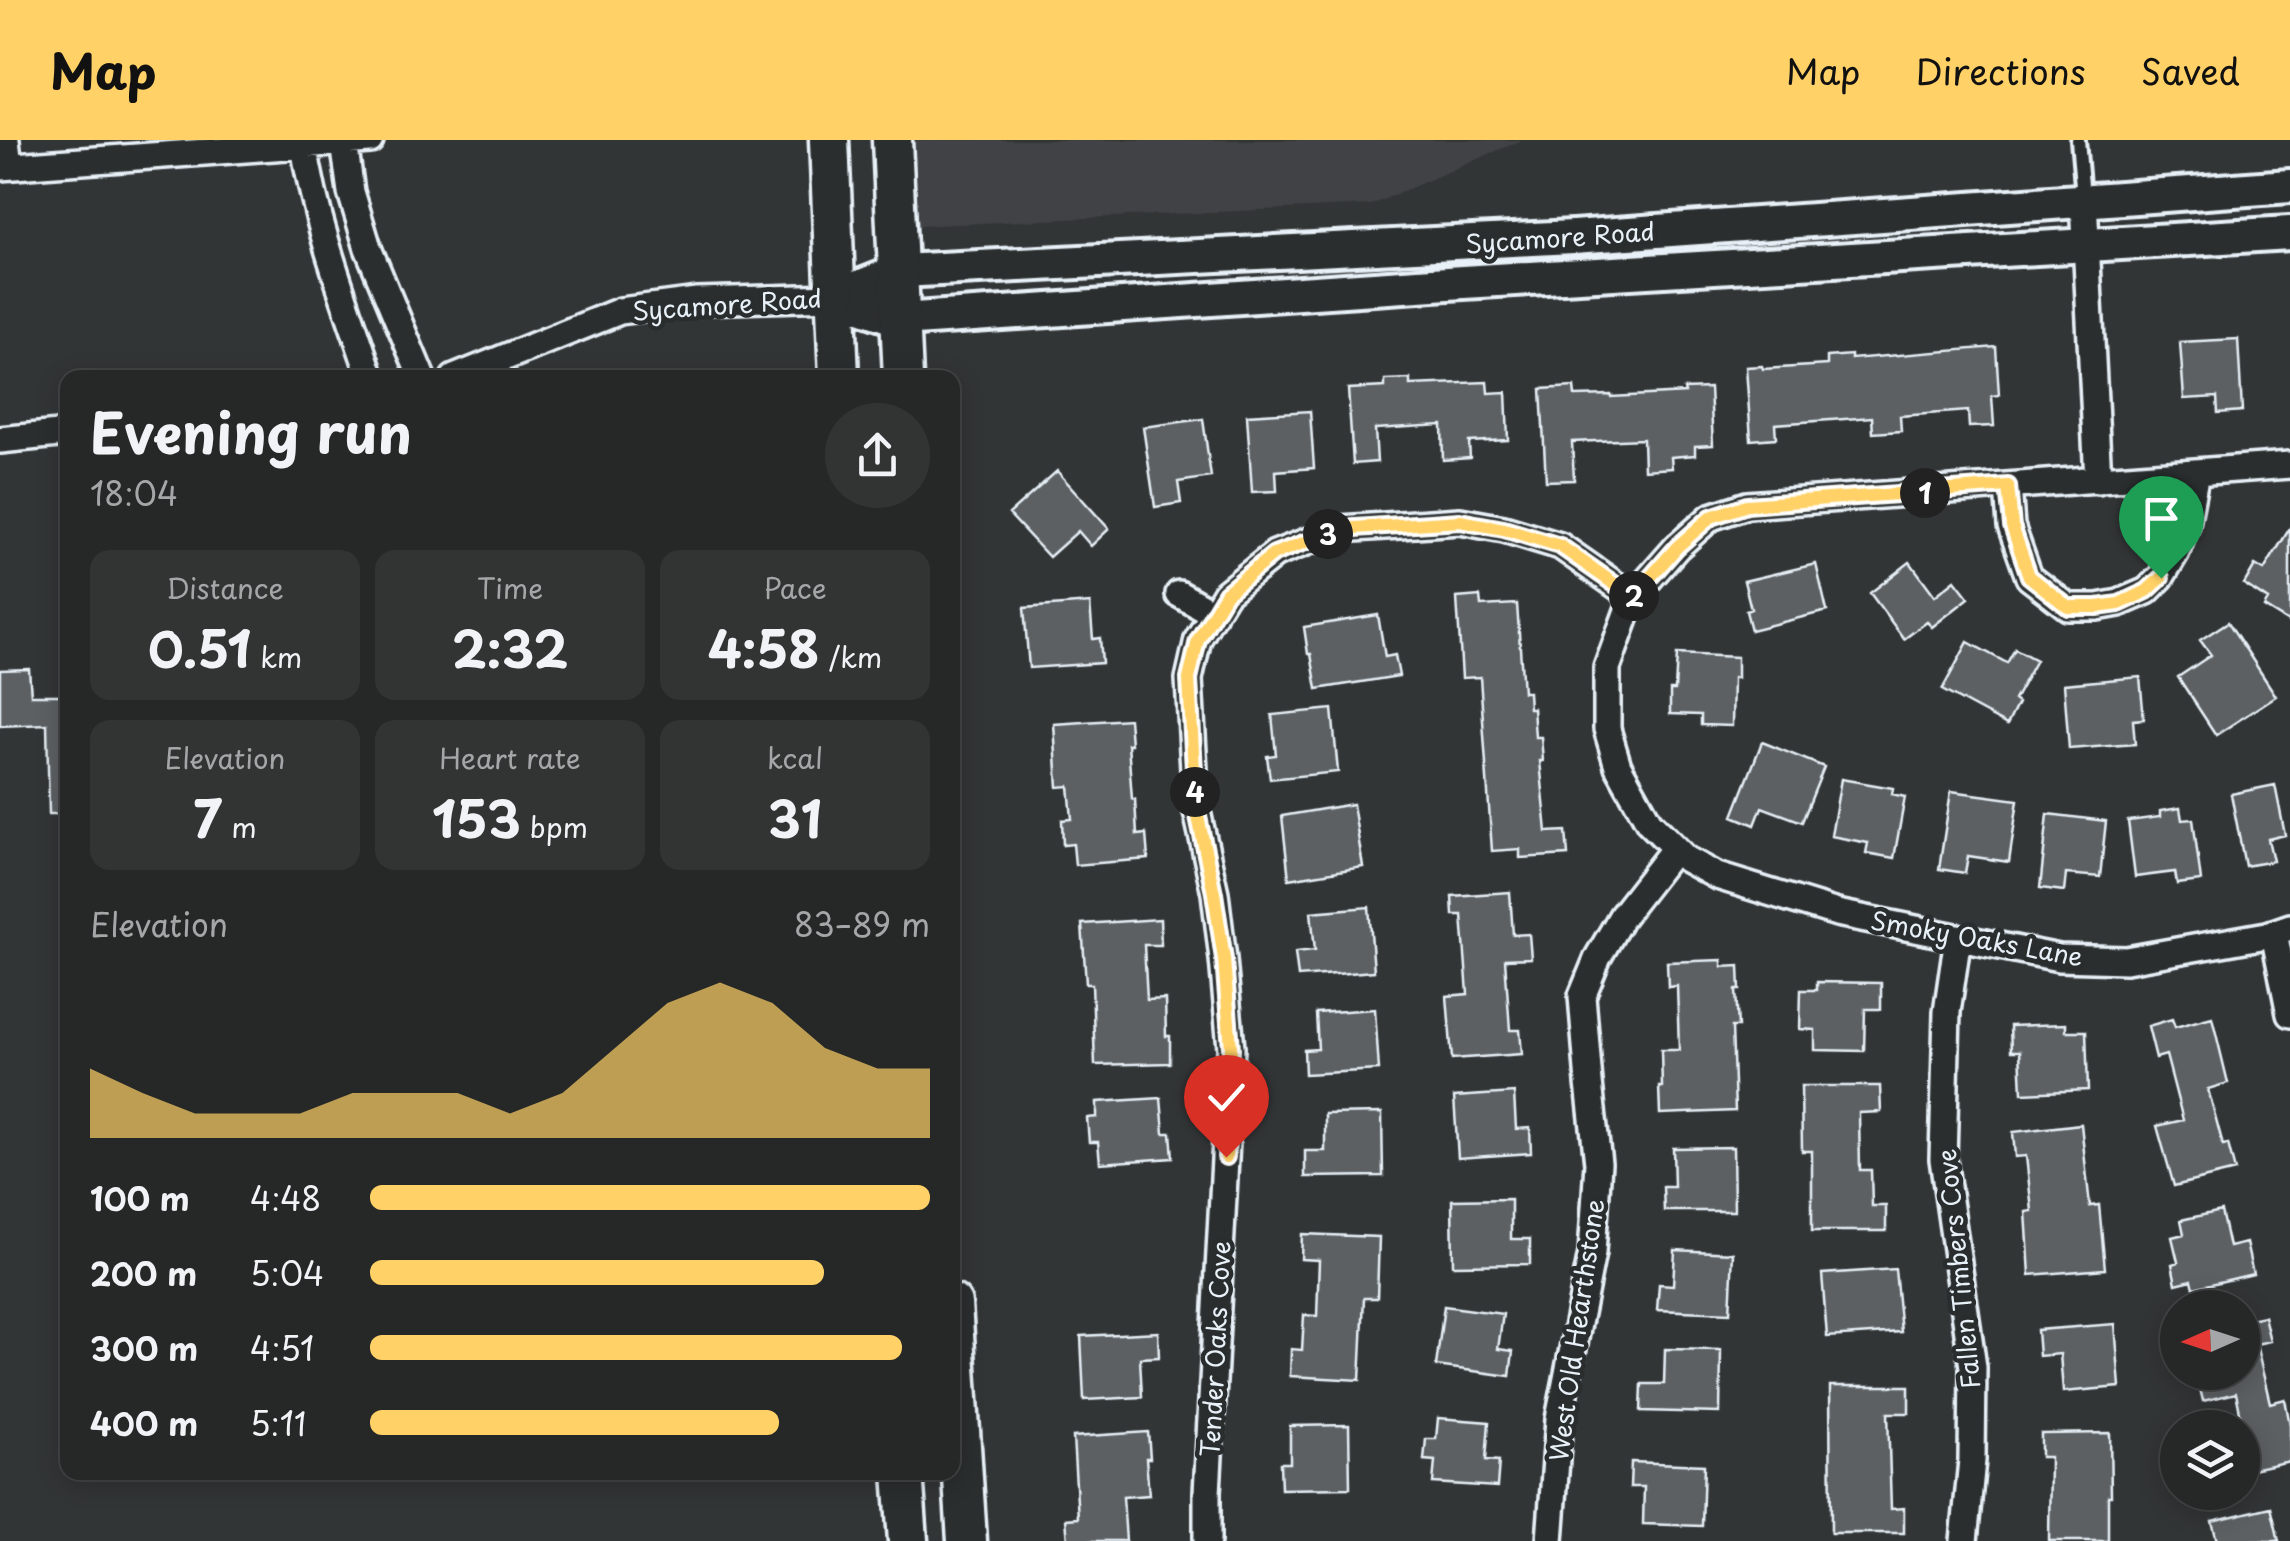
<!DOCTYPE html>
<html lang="en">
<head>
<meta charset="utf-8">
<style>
  body { margin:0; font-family:"Playpen Sans",sans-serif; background:#323434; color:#f1f3f6; height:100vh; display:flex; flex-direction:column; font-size:38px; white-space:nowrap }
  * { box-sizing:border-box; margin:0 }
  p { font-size:32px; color:#a4a6a8 }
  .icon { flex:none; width:55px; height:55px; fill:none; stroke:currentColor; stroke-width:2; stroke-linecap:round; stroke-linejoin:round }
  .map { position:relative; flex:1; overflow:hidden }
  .sheet { position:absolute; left:60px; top:230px; width:900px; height:1110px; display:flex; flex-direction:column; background:#262828; border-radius:20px; box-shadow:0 5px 25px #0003,0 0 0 2px #424445 }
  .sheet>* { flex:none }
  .needle { width:65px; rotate:267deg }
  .tools { position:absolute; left:2160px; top:1150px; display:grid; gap:20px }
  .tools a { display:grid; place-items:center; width:100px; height:100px; border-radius:50%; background:#262828; box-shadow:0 5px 25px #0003,0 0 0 2px #424445; font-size:50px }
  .pin { position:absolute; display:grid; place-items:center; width:85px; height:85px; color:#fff; margin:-102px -42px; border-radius:50% 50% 50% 0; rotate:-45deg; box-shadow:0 0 10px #0007 }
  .pin .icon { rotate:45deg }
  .km { position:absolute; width:50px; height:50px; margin:-25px; border-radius:50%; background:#222; color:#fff; font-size:28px; line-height:50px; text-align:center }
  .round { display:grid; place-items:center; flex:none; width:105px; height:105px; border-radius:52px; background:#323434 }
  .overview { display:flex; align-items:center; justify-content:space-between; height:170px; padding:0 30px }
  h1 { font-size:55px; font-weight:700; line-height:75px }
  .stats { display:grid; grid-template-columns:repeat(3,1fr); gap:15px; height:170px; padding:10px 30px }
  .stats div { display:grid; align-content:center; border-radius:20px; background:#323434; text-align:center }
  .stats b { font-size:50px; font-weight:700 }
  .stats small { font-size:28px; font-weight:400 }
  .stats p { font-size:28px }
  .chart { height:280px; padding:20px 30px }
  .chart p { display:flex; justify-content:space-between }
  .chart svg { width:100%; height:180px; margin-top:10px; fill:#ffd166; opacity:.7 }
  ul { padding:0 30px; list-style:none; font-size:32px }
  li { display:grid; grid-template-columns:160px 120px 1fr; align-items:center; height:75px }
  li i { height:25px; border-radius:12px; background:#ffd166 }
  header { display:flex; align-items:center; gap:60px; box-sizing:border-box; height:140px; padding:0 50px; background:#ffd166; color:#111 }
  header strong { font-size:48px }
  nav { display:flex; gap:55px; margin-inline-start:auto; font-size:35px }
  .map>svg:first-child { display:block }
  .built { fill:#3f4244 }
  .building { fill:#5c6063; stroke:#e8f1f8; stroke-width:2.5 }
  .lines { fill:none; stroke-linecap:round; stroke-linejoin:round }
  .service-casing { stroke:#e8f1f8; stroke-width:20 }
  .minor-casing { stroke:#e8f1f8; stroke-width:32 }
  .tertiary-casing { stroke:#e8f1f8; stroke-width:40 }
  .secondary-casing { stroke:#e8f1f8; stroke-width:45 }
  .service { stroke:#2a2d2e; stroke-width:12 }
  .minor { stroke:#2a2d2e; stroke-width:25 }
  .tertiary { stroke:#2a2d2e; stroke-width:32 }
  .secondary { stroke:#2a2d2e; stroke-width:38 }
  .route-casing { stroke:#fff; stroke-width:20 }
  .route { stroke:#ffd166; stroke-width:12 }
  .labels { text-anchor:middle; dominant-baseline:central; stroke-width:9; stroke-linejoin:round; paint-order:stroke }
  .street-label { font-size:25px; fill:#e8f1f8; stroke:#2a2d2e }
</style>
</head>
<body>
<header>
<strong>Map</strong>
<nav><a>Map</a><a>Directions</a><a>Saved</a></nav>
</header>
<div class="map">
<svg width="2290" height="1401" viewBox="0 0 2290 1401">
  <rect width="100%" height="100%" fill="#323536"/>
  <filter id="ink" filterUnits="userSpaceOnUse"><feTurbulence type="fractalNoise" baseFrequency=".01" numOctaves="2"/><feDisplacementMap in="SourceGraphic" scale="20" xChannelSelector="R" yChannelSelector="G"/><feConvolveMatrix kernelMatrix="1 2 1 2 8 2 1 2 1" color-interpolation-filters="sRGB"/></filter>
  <g filter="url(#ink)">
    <path class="built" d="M910 0H1522L1371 65 914 86Z"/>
    <path class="building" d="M2238 199 2242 271 2218 273 2217 257 2184 259 2180 202Z
      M1996 207 1999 255 1992 256 1994 286 1969 287 1968 271 1900 276 1901 291 1873 293 1872 277 1775 284 1776 298 1751 300 1746 227 1762 226 1763 229 1827 225V217L1851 215V219Z
      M1410 239V245L1487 242 1488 253 1506 252 1508 300 1469 302 1470 318 1443 320 1442 285 1375 289 1377 322 1353 324 1348 249 1385 247V240Z
      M1574 247 1575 256 1611 255V257L1685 253 1684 249 1710 248 1713 305 1695 306V315L1671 317 1672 328 1644 330 1643 299 1572 302 1574 340 1546 341 1541 249Z
      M1310 271 1314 328 1276 331 1277 351 1252 352 1247 275Z
      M1203 279 1211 337 1178 342 1181 363 1155 367 1143 287Z
      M1057 331 1109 389 1091 406 1078 391 1049 417 1009 374Z
      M2290 388V483L2264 467 2268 460 2244 444 2255 425 2264 430Z
      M1910 422 1935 456 1955 440 1969 458 1932 487 1927 482 1904 499 1870 453Z
      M1816 424 1827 471 1751 490 1746 471 1751 469 1744 441Z
      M1480 456 1481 466 1517 464 1523 552H1528L1529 568H1533L1535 597H1541L1543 621H1540L1547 692 1566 691 1568 715 1520 718V709L1492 711 1480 537 1462 538 1457 458Z
      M1090 463 1093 499 1100 498 1102 523 1029 528 1024 468Z
      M1378 475 1385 517 1395 515 1399 536 1317 549 1311 514H1308L1304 487Z
      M2228 482 2276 556 2216 595 2178 537 2211 515 2200 500Z
      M1968 502 2007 523 2015 509 2036 520 2014 560 2018 563 2007 585 1942 550Z
      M1677 514 1737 517V538H1733L1732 586 1701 585V575L1670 574V550H1675Z
      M29 529 31 555H68V674H49L47 584 0 586V530Z
      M2140 537 2144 579 2133 580 2135 604 2069 609 2064 544Z
      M1332 569 1338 632 1270 639 1267 616 1276 615 1272 575Z
      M1129 579 1131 604H1128L1132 659H1135L1137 695 1146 694 1148 719 1075 725 1073 704 1063 705 1062 680 1072 679 1069 646 1058 647 1054 584Z
      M1762 602 1824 627 1802 682 1762 667 1755 685 1733 676Z
      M1841 639 1893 648 1892 654 1905 657 1894 718 1866 713 1868 703 1831 696Z
      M2275 645 2285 695 2268 699 2273 721 2245 726 2231 654Z
      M1951 651 2018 660 2009 722 1968 716 1965 733 1939 729Z
      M1353 664 1363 727 1289 739 1282 676Z
      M2180 668 2182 680 2193 679 2201 741 2177 744 2175 732 2135 737 2128 681 2160 677V671Z
      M2048 674 2106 681 2100 737 2066 734 2064 751 2040 748Z
      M1510 752 1513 795 1529 794 1531 818 1505 819 1510 890H1520L1522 914 1452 919 1447 856 1468 854 1462 775H1453L1452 756Z
      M1369 767 1374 831 1298 837 1295 812 1315 810 1311 772Z
      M1160 779 1161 805H1144L1147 860 1165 859 1166 896H1170V923L1095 925 1092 844H1086L1082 784Z
      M1722 820V827L1739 826 1740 850H1736L1738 887H1732L1735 971 1660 974 1659 947H1662L1661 910H1679L1677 846 1668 847 1667 822Z
      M1817 842 1881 843V869H1865L1864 911 1815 910V890L1800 889 1801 850H1817Z
      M1375 869 1379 930 1305 934 1304 910 1318 909 1316 873Z
      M2212 877 2228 943 2208 949 2223 1005 2228 1004 2235 1031 2174 1046 2157 986 2183 980 2166 915 2156 918 2148 886 2172 879 2175 887Z
      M2066 884V891H2086L2088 950 2022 953 2020 911H2011L2010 886Z
      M1801 946H1880L1881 972 1859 973 1860 1030H1871L1872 1066H1886V1091H1812V1011H1802Z
      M1514 953 1516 989 1530 988 1531 1013 1458 1018 1454 957Z
      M1161 958 1164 993H1171L1173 1018 1100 1023 1098 1002H1089L1087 978 1097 977V962Z
      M1382 973 1383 1036 1305 1037V1011H1325V974Z
      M2081 984 2090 1066 2099 1065 2105 1129 2030 1135 2026 1072 2032 1071 2026 1016 2015 1017 2013 992Z
      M1733 1007 1734 1071H1664L1663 1047H1674L1673 1008Z
      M1511 1059V1099H1530V1124L1453 1125 1452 1060Z
      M2221 1071 2229 1107 2246 1103 2253 1134 2194 1148 2192 1140 2176 1144 2172 1124 2178 1122 2172 1097 2184 1094 2181 1080Z
      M1302 1094 1379 1097 1377 1158H1364L1360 1240 1290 1236 1291 1209 1302 1210 1304 1175 1317 1176 1319 1120 1301 1119Z
      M1675 1110 1733 1113 1730 1173 1657 1170 1659 1144 1673 1145Z
      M1895 1129 1901 1192 1827 1197 1822 1134Z
      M1444 1166 1503 1174 1498 1209 1513 1211 1510 1236 1436 1226Z
      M2264 1176 2270 1201 2256 1204 2270 1263 2285 1259 2290 1285V1321L2252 1329 2236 1253 2203 1261 2196 1232H2242V1177H2249L2250 1179Z
      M2115 1184 2120 1247 2063 1252 2060 1214 2039 1216 2037 1190Z
      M1158 1192 1159 1217 1140 1218 1142 1257 1084 1260 1081 1196Z
      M1665 1209 1721 1210 1720 1273 1641 1271 1642 1244H1664Z
      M1830 1246H1909V1273H1888L1891 1369 1904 1368V1393H1831Z
      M1438 1278 1489 1282 1486 1320 1499 1321 1497 1347 1433 1343 1435 1321 1424 1320 1426 1299H1436Z
      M1349 1285 1350 1348 1281 1349 1280 1323H1290V1286Z
      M1148 1292 1150 1318H1146L1149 1355 1123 1357 1126 1401H1068L1066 1379 1078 1378 1073 1297Z
      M2110 1293 2111 1356H2108V1401H2049L2050 1317H2041V1294Z
      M1631 1322 1704 1325 1702 1386 1643 1384 1644 1347H1630Z
      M2271 1367 2279 1401H2217L2212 1381Z"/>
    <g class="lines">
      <g class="service-casing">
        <path id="service" d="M2078 0 2083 57"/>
      </g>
      <g class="minor-casing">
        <path id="minor" d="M6 0 9 26
          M344 2 351 52 368 108 422 238
          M304 5C316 86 345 160 371 238
          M0 27 370 0
          M2084 61 2098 340
          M454 238 620 171 697 161 834 157
          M0 300 68 293
          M2290 325 1747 365 1711 377 1677 407 1633 457 1607 528V589L1618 626 1649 682 1686 719 1717 736 1837 773 2059 818 2126 820 2267 795 2290 787
          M2008 346 2011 386 2029 437 2068 467H2097L2119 463 2147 451 2161 437 2176 412 2186 385 2196 332
          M1179 454 1214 474
          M2274 793 2290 874
          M1958 797 1947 872 1943 1019 1973 1227 1972 1320 1964 1401
          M1207 1401V1353L1231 908 1223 819 1215 753 1196 667 1189 539 1198 499 1226 453 1275 414 1340 389 1460 381 1504 389 1560 406 1633 457
          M1550 1401 1559 1279 1592 1113 1598 1023 1589 943 1582 856 1598 817 1622 776 1675 708"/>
      </g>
      <g class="tertiary-casing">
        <path id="tertiary" d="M834 157 900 131 1573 97 2290 46
          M834 157 900 180 1463 142 2290 93"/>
      </g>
      <g class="secondary-casing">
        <path id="secondary" d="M829 0 839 238
          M892 0 903 238
          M952 1164 967 1401
          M903 1332 908 1401"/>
      </g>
      <use href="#service" class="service"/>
      <use href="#minor" class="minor"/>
      <use href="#tertiary" class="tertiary"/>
      <use href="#secondary" class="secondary"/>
    </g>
  </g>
  <g class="lines" filter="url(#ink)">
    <g class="route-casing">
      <path id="route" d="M1226 1017 1231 908 1224 819 1214 753 1196 667 1189 539 1198 500 1226 453 1274 414 1340 389 1460 381 1504 389 1560 406 1633 457 1677 407 1711 377 1747 365 2008 346 2012 386 2029 436 2068 467H2097L2119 464 2147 451 2161 438"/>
    </g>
    <use href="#route" class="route"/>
  </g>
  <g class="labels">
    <g class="street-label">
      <text transform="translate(1560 97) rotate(-4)">Sycamore Road</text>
      <text transform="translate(727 164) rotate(-4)">Sycamore Road</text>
      <text transform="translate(1977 798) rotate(10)">Smoky Oaks Lane</text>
      <text transform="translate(1958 1129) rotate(-96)">Fallen Timbers Cove</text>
      <text transform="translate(1576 1190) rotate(-82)">West Old Hearthstone</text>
      <text transform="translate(1215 1209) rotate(-87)">Tender Oaks Cove</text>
    </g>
  </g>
</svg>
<div class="tools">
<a><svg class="needle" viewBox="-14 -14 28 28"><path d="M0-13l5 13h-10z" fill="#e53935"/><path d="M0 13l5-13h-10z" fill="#a4a6a8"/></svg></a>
<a><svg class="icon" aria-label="layers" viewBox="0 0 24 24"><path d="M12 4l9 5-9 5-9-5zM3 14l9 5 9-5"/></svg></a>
</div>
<div class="pin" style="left:2161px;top:438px;background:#1e9e55"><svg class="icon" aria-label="arrive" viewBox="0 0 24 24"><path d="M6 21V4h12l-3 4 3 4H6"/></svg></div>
<div class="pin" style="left:1226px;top:1017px;background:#d93025"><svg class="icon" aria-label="check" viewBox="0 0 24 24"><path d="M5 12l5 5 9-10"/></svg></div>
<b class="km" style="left:1925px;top:353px">1</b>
<b class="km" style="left:1634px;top:456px">2</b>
<b class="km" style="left:1328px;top:394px">3</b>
<b class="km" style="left:1195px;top:652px">4</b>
<section class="sheet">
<div class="overview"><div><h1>Evening run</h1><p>18:04</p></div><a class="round"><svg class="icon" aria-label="share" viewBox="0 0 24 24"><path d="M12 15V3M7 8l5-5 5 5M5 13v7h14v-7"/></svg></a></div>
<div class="stats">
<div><p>Distance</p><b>0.51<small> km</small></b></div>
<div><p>Time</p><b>2:32</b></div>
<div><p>Pace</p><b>4:58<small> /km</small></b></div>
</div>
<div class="stats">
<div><p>Elevation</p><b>7<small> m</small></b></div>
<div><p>Heart rate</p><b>153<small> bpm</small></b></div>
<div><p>kcal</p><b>31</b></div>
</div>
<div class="chart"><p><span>Elevation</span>83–89 m</p>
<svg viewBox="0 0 160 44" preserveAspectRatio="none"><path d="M0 44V27L10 33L20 38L30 38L40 38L50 33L60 33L70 33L80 38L90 33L100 22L110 11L120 6L130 11L140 22L150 27L160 27V44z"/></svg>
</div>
<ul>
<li><b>100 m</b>4:48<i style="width:100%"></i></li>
<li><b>200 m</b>5:04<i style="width:81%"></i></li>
<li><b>300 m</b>4:51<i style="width:95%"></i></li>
<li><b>400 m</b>5:11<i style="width:73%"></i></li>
</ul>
</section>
</div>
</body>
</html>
